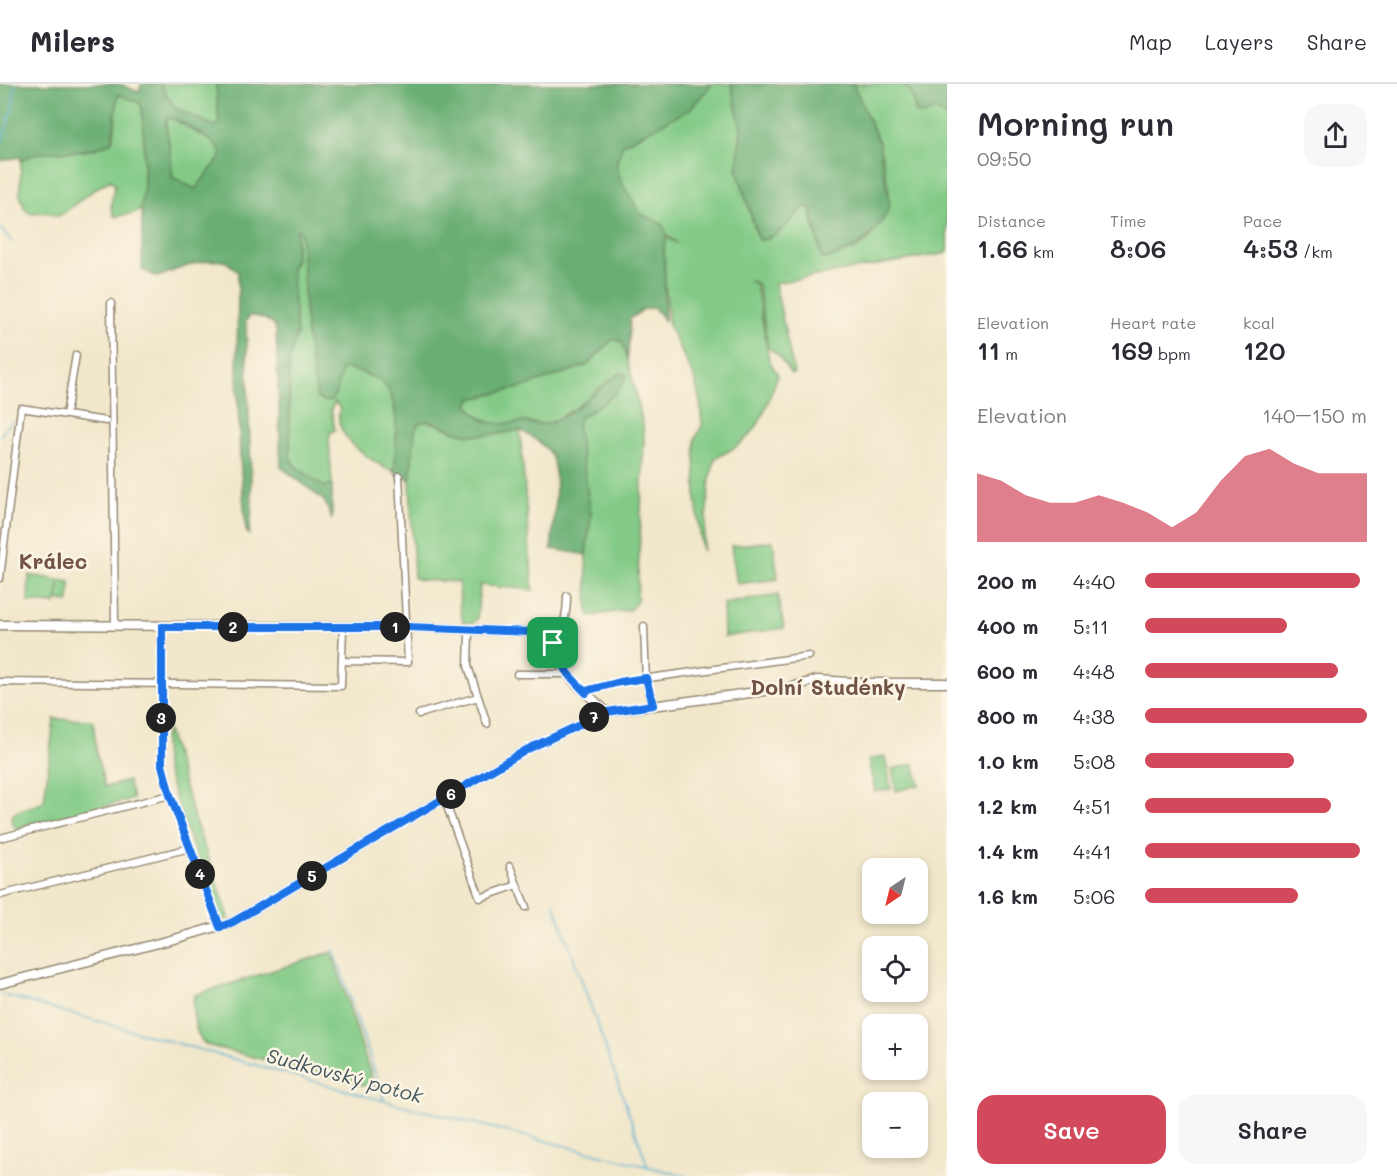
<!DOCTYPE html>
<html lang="en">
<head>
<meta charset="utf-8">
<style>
  body { margin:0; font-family:Mali,sans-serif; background:#f7f7f7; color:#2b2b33; height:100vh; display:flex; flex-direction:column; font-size:22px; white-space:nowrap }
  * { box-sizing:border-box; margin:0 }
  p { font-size:20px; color:#7c7c81 }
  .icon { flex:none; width:33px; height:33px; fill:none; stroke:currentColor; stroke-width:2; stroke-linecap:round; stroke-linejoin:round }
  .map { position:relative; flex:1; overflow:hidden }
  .details { display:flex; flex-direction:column; background:#fff; width:450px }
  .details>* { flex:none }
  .needle { width:39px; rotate:215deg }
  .controls { position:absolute; left:862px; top:774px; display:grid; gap:12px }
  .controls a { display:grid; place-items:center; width:66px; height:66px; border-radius:12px; background:#fff; box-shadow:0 3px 9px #0003; font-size:30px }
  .pin { position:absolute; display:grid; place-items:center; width:51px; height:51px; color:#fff; margin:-26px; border-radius:12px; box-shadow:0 3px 9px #0006 }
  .km { position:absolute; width:30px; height:30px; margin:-15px; border-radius:50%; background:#222; color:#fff; font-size:16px; line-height:30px; text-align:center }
  .round { display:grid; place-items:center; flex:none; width:63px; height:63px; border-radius:18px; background:#f7f7f7 }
  .summary { display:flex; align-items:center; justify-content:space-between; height:102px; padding:0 30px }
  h1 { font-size:33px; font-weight:600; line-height:45px }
  .figures { display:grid; grid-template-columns:repeat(3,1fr); gap:9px; height:102px; padding:6px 30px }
  .figures div { display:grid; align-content:center }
  .figures b { font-size:26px; font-weight:600 }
  .figures small { font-size:16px; font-weight:400 }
  .figures p { font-size:16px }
  .chart { height:168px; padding:12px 30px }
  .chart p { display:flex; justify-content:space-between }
  .chart svg { width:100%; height:108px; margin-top:6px; fill:#d1495b; opacity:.7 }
  .primary-button { display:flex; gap:12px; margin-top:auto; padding:12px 30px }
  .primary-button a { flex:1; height:69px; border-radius:18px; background:#d1495b; color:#fff; font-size:24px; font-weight:600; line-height:69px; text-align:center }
  .primary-button a+a { background:#f7f7f7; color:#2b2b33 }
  ul { padding:0 30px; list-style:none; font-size:20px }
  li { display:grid; grid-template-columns:96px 72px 1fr; align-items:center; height:45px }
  li i { height:15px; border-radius:8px; background:#d1495b }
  header { display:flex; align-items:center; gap:36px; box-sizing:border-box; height:84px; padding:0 30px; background:#fff; border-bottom:2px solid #e1e1e2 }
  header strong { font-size:28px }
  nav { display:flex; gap:33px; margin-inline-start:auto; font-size:21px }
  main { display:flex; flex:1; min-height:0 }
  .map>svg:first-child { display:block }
  .green { fill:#82ca86; stroke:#5e7a52; stroke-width:1.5 }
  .forest { fill:#69ae73; stroke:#526c48; stroke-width:1.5; fill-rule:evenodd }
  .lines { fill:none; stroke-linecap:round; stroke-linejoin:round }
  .stream { stroke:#55aed2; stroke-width:1.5 }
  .minor-casing { stroke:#968874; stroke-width:9 }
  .tertiary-casing { stroke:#968874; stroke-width:11 }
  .minor { stroke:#fff; stroke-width:6 }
  .tertiary { stroke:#fff; stroke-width:8 }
  .route-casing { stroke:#fff; stroke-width:12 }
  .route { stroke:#1a73e8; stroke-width:8 }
  .labels { text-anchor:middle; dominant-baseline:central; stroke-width:5; stroke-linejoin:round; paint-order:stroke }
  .water-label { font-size:20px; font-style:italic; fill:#44585d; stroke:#fcf5e5 }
  .quarter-label { font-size:21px; font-weight:bold; fill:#725447; stroke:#fcf5e5 }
</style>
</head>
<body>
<header>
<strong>Milers</strong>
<nav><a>Map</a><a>Layers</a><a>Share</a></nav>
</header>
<main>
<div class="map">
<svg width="947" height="1092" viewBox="0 0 947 1092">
  <rect width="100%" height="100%" fill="#fcf5e5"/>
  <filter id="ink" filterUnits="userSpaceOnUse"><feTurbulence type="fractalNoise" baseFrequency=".0167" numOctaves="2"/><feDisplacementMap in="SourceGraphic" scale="12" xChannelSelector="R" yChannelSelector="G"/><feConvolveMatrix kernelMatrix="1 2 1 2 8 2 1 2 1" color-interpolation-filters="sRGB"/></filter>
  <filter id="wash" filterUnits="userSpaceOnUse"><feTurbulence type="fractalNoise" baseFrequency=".008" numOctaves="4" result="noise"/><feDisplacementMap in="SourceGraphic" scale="24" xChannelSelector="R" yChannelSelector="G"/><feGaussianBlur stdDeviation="1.35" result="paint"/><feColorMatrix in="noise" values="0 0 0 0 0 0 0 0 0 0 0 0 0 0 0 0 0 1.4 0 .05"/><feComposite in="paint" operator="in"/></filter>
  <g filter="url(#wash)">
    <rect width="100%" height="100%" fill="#f1e7cb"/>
    <path class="green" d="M160 0H216L219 40 214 42 175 24Z
      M712 0H731L741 45 737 86 757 152 760 156C787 153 791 126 809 122L822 174 826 175 855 165 869 155 886 131 889 107 879 59 853 0H903L913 13 915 27 923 30 935 26 947 34V169L775 199 794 289 791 290 778 271 768 263 758 200 749 196 756 200 769 276 778 291C761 335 761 353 715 374L710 395 703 466H702L696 415 695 356 702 341 700 318 695 296 669 242 665 197 664 152 677 159 667 151 661 140 641 130 623 101 618 88 617 76 623 60 690 25Z
      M118 10 140 19 142 25C143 39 148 120 138 127 133 130 122 131 115 133 108 125 113 111 115 101L111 96C91 105 77 120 59 132L46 128 32 129 25 126 20 111 21 77C42 61 74 73 98 64 103 61 109 56 114 52Z
      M170 33 213 58 221 68V73L195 106 172 93 171 71 166 41 167 34Z
      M297 145 301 149 306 245 317 314 339 292 343 284C356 287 371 290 382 299 402 314 395 362 395 384L388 386C370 374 331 353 340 325L335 318 331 325 335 346 331 348 329 355 332 400 325 403 295 382 290 374 289 276 296 249 291 184 296 177Z
      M612 256 621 257 625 264 643 341 644 355 637 518 629 526 590 532 588 528 586 471 591 430 577 340 578 335 615 309 572 326 550 339 543 340 524 338 511 341 492 340 474 329 468 321 471 315 523 303 587 281Z
      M423 337C437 338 446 345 459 349 480 354 500 350 520 346L533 506 480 501 477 536 473 539H463L460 523 459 498 421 496 414 494 410 396 415 345 418 340Z
      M773 457 778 495 737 500 731 462Z
      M29 491 70 498 69 518 58 517 59 499 56 520 28 518Z
      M778 511 784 544 724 553 723 520Z
      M54 635 93 636 97 671 105 703 128 697 133 715 18 745 12 740V731C21 723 34 724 44 717Z
      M168 647 195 737 229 833 222 837 185 743 165 683 164 654Z
      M885 672 891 705 875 708 868 676Z
      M914 680 920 701 896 707 892 685Z
      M332 868 375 1004 214 963C210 962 205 961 202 957 195 950 190 918 195 911Z"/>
    <path class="forest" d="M0 0H120L139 8 141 0H160L175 24 214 42 219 40 216 0H712L690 25 623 60 617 76 618 88 623 101 641 130 662 140 667 151 664 164 665 237 654 224 644 225 630 235 628 273 621 257 612 256 587 281 523 303 471 315 468 321C484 343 498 341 522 338 531 338 541 343 550 339 578 329 597 301 623 288L627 290C623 310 594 324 578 335L577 340 591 430 586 471 551 465C553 442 561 388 550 370 543 359 531 353 520 346 500 350 480 353 460 349 448 346 437 336 425 337 419 338 417 341 415 346L410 396 392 387 395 384C395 361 402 314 382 299 371 290 356 287 343 284 336 295 340 328 317 314L306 245 301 149 297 145C293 159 300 172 291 184L297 249 289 276 290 374 295 382 324 403 332 400V436L325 418 321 414 281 383 276 247 274 241C266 235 260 232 250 232L246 237 252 424 249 450 246 447 240 375 237 288 238 188C233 184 229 178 223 177 204 174 175 186 158 193L142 186V127H138C149 112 143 46 142 25L140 19 118 10 112 58C103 62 94 65 84 66 64 69 37 65 21 77L20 73 0 77ZM167 34C179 34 215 57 221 68V73L195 105 172 93 171 71 166 41Z
      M731 0H853L879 59 890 122C879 146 865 161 840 170 834 173 829 175 822 175L811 124 807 122C788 133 785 153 759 156L737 86 741 45Z
      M903 0H947V34L935 26 923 31 917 30 913 13Z"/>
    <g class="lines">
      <path class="stream" d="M0 65 12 25 15 0
        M0 144 12 158
        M0 351 13 337
        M554 819 648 1083
        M334 866 384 1016
        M0 910 385 1017 686 1092"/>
    </g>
  </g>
  <g filter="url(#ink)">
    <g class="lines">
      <g class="minor-casing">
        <path id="minor" d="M111 219 115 541
          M66 331 76 271
          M0 494 21 324 106 337
          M644 542 646 599 653 621
          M162 543V681L170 711 220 843
          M469 547 468 582 487 640
          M553 559C564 546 567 529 567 512
          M343 577 408 578 399 392
          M517 590H568
          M0 598 341 602 343 544
          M586 609 589 606 620 598 809 572
          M419 630 478 613
          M444 714 480 814 517 801 526 823
          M0 754 170 711
          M510 782 517 801
          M0 811 190 764"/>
      </g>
      <g class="tertiary-casing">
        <path id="tertiary" d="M0 541 408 543 532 548 553 559 568 590 576 600 607 628
          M0 900 178 854 233 838 528 665 607 628 787 604 817 596 865 599H947"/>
      </g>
      <use href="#minor" class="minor"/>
      <use href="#tertiary" class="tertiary"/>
    </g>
  </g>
  <g class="lines" filter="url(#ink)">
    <g class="route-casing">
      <path id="route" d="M162 543H408L532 548 553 559 568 590 586 609 589 606 620 598 646 594 653 621 607 628 528 665 233 838 220 843 170 711 162 681Z"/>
    </g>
    <use href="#route" class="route"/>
  </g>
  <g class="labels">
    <g class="water-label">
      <text transform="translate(345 991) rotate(15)">Sudkovský potok</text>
    </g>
    <g class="quarter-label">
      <text x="53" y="476">Králec</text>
      <text x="828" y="602">Dolní Studénky</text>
    </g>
  </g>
</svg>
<div class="controls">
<a><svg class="needle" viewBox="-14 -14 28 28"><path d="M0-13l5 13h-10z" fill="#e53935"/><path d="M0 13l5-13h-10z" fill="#7c7c81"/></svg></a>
<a><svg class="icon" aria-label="locate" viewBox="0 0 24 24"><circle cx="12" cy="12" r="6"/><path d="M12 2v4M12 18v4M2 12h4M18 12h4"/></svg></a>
<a>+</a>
<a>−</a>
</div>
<div class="pin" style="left:553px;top:559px;background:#1e9e55"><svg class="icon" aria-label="arrive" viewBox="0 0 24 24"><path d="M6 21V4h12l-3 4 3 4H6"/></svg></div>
<b class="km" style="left:395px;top:543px">1</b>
<b class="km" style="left:233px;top:543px">2</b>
<b class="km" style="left:161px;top:634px">3</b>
<b class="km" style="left:200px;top:790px">4</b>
<b class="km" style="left:312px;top:792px">5</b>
<b class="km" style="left:451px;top:710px">6</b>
<b class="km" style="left:594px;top:633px">7</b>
</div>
<section class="details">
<div class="summary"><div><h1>Morning run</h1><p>09:50</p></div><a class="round"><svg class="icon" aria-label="share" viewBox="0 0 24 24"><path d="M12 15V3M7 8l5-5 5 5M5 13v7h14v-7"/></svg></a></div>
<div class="figures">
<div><p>Distance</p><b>1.66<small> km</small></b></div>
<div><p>Time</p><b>8:06</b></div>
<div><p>Pace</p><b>4:53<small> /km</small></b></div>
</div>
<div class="figures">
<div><p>Elevation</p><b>11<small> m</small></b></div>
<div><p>Heart rate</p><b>169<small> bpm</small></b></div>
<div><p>kcal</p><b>120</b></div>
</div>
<div class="chart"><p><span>Elevation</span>140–150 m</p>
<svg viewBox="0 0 160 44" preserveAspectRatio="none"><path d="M0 44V16L10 19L20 25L30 28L40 28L50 25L60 28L70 32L80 38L90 32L100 19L110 9L120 6L130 12L140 16L150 16L160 16V44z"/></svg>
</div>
<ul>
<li><b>200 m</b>4:40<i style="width:97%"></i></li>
<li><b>400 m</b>5:11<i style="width:64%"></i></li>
<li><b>600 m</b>4:48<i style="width:87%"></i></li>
<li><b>800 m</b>4:38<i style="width:100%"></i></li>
<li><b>1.0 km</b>5:08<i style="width:67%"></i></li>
<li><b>1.2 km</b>4:51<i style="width:84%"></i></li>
<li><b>1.4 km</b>4:41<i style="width:97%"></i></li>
<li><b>1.6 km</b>5:06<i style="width:69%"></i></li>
</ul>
<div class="primary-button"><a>Save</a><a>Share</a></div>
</section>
</main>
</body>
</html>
